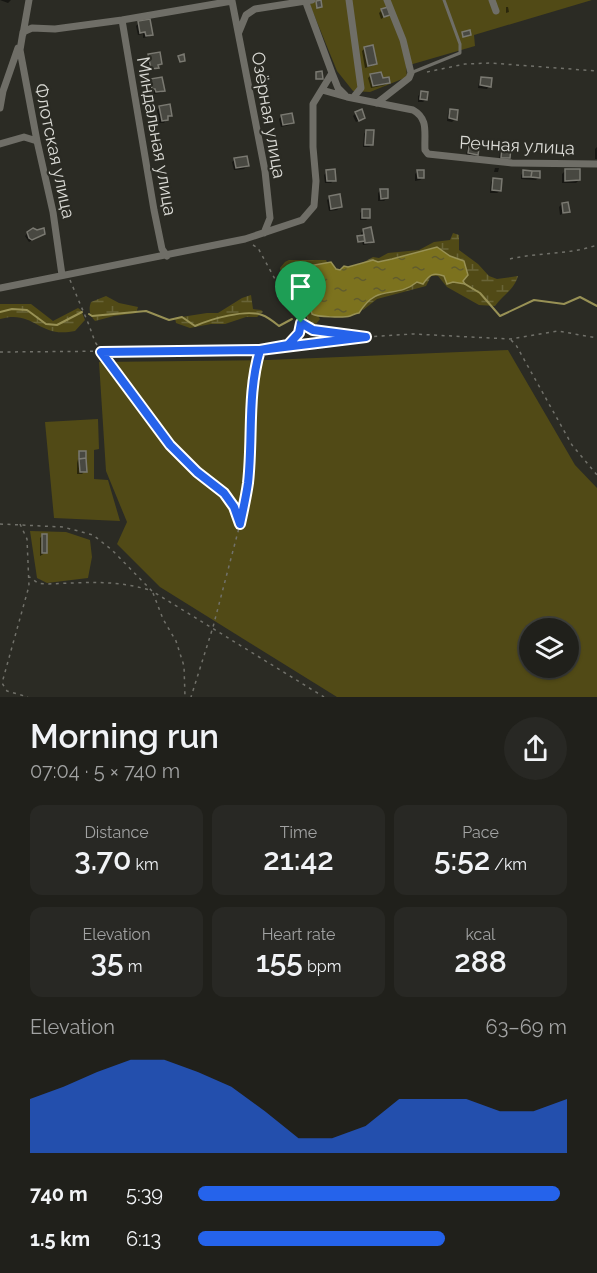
<!DOCTYPE html>
<html lang="en">
<head>
<meta charset="utf-8">
<style>
  body { margin:0; font-family:Raleway,sans-serif; background:#282824; color:#f1f3f6; height:100vh; display:flex; flex-direction:column; font-size:22px; white-space:nowrap }
  * { box-sizing:border-box; margin:0 }
  p { font-size:20px; color:#a2a3a3 }
  .icon { flex:none; width:33px; height:33px; fill:none; stroke:currentColor; stroke-width:2; stroke-linecap:round; stroke-linejoin:round }
  .map { position:relative; height:697px; overflow:hidden }
  .drawer { display:flex; flex-direction:column; background:#20201b; flex:1 }
  .drawer>* { flex:none }
  .controls { position:absolute; left:519px; top:618px; display:grid; gap:12px }
  .controls a { display:grid; place-items:center; width:60px; height:60px; border-radius:50%; background:#20201b; box-shadow:0 2px 4px #0004,0 0 0 2px #3d3e3a; font-size:30px }
  .pin { position:absolute; display:grid; place-items:center; width:51px; height:51px; color:#fff; margin:-62px -26px; border-radius:50% 50% 50% 0; rotate:-45deg; box-shadow:0 0 6px #0007 }
  .pin .icon { rotate:45deg }
  .round { display:grid; place-items:center; flex:none; width:63px; height:63px; border-radius:32px; background:#282824 }
  .overview { display:flex; align-items:center; justify-content:space-between; height:102px; padding:0 30px }
  h1 { font-size:33px; font-weight:600; line-height:45px }
  .stats { display:grid; grid-template-columns:repeat(3,1fr); gap:9px; height:102px; padding:6px 30px }
  .stats div { display:grid; align-content:center; border-radius:12px; background:#282824; text-align:center }
  .stats b { font-size:30px; font-weight:600 }
  .stats small { font-size:16px; font-weight:400 }
  .stats p { font-size:16px }
  .chart { height:168px; padding:12px 30px }
  .chart p { display:flex; justify-content:space-between }
  .chart svg { width:100%; height:108px; margin-top:6px; fill:#2563eb; opacity:.7 }
  ul { padding:0 30px; list-style:none; font-size:20px }
  li { display:grid; grid-template-columns:96px 72px 1fr; align-items:center; height:45px }
  li i { height:15px; border-radius:8px; background:#2563eb }
  .map>svg:first-child { display:block }
  .green { fill:#514a16; fill-rule:evenodd }
  .wetland { fill:url(#wetland-marsh) }
  .water { fill:url(#water-ripples); stroke:#989155; stroke-width:1.5 }
  .shadow { fill:#0007 }
  .lines { fill:none; stroke-linecap:round; stroke-linejoin:round }
  .stream { stroke:#989155; stroke-width:2 }
  .building { fill:#484841; stroke:#7a7971; stroke-width:1.5 }
  .path { stroke:#71716a; stroke-width:1.5; stroke-dasharray:3 4.5; stroke-linecap:butt }
  .lane { stroke:#6f6e67; stroke-width:3 }
  .street { stroke:#6f6e67; stroke-width:7 }
  .route-casing { stroke:#fff; stroke-width:12 }
  .route { stroke:#2563eb; stroke-width:8 }
  .labels { text-anchor:middle; dominant-baseline:central; stroke-width:4.5; stroke-linejoin:round; paint-order:stroke }
  .street-label { font-size:18px; fill:#dadad5; stroke:#2b2b24 }
</style>
</head>
<body>
<div class="map">
<svg width="597" height="697" viewBox="0 0 597 697">
  <defs>
    <pattern id="wetland-marsh" width="20" height="14" patternUnits="userSpaceOnUse" patternTransform="scale(1.5)"><rect width="20" height="14" fill="#514a16"/><path d="M1 5h8M5 5V1M11 12h8M15 12V8" fill="none" stroke="#696437"/></pattern>
    <pattern id="water-ripples" width="26" height="14" patternUnits="userSpaceOnUse" patternTransform="scale(1.5)"><rect width="26" height="14" fill="#7c721e"/><path d="M2 4q2-2 4 0t4 0M15 11q2-2 4 0t4 0" fill="none" stroke="#615c2d"/></pattern>
  </defs>
  <rect width="100%" height="100%" fill="#2b2b24"/>
  <path class="green" d="M308 0H592L474 35 475 46 406 66 407 77 370 92 353 91 337 71Z
    M508 350 575 465 597 488V697H337L160 587 117 544 127 522 106 471 99 362 268 360ZM530 628H568V668H530Z
    M98 419 99 449 94 450V479L108 480 120 521 54 518 45 422Z
    M30 531 66 532 90 540 92 557 88 578 47 583 37 578Z"/>
  <path class="wetland" d="M453 233 459 235V250L478 264 489 276 497 279 518 276C514 290 503 295 495 306L479 305 447 287 438 276H431L426 286 377 299 363 310 361 308C366 290 390 291 406 284L410 286 416 279C427 279 434 269 447 270L454 280 460 279 465 273 459 262 454 267C441 265 438 256 421 257V254C412 252 406 258 398 260 387 263 375 261 364 265V262L373 257 379 258 388 253 419 250 434 242 450 240Z
    M289 260H326L328 264 288 280 290 286H297L320 319 316 324 310 323 282 277 280 268 285 262Z
    M251 295 253 309 261 310 263 312 257 317H246L225 324H211L190 328 176 323 175 318 207 313H218L242 298Z
    M106 296 119 303 138 307 136 313 114 316 95 321C90 316 88 310 91 302Z
    M0 304H31L53 321 78 308 81 310 85 320 75 331C38 339 35 309 0 319Z"/>
  <path class="water" d="M437 247 450 256 464 261 468 275 463 281 465 284 453 282 447 284 444 276C433 272 429 275 423 284L417 282C395 300 378 282 359 313 356 313 353 315 350 316 344 318 317 317 312 314L311 310 307 309 297 288C288 282 286 280 289 269L294 265 309 266 331 262 336 269 340 270 344 266 348 267 373 260 378 262 392 259Z"/>
  <path class="shadow" d="M0 0H11L8 3Z
    M506 7H508L509 12 506 13Z
    M382 10 389 14 381 19 379 13Z
    M139 23 151 34 148 37 143 38V34L138 35 136 26Z
    M365 48 375 64 372 66 365 68 362 51Z
    M149 55 161 64 154 70 148 71 146 58Z
    M371 75 382 80 388 82 385 85 371 88 368 78Z
    M482 79 489 86 487 89 478 88 479 82Z
    M151 81 163 90 161 93 153 94 152 91H149L148 83Z
    M421 93 426 99 423 102H418V96Z
    M160 107 170 115 164 123H159L157 110Z
    M451 110 455 119 452 122 447 121 448 113Z
    M356 113 364 118 356 122 353 116Z
    M282 116 293 122 290 125 281 127 279 119Z
    M366 131 372 145 369 147H363L364 134Z
    M471 141 476 154 474 157 466 156 468 144Z
    M597 147V159H595V149Z
    M503 148 509 158 506 161 499 160 500 151Z
    M235 160 247 166 244 169 234 170 232 162Z
    M495 168H499L498 172H494Z
    M418 171 423 178 420 180 415 181V174Z
    M565 171 579 180 576 183H562V174Z
    M327 172 334 180 331 183H325L324 175Z
    M524 172 539 177 536 180 521 179V175Z
    M494 180 500 191 497 193H490L491 182Z
    M380 191 387 198 384 201H378V193Z
    M330 197 340 207 337 210 329 211 327 200Z
    M562 204 568 211 560 215 559 207Z
    M363 210 369 217 366 220H360V213Z
    M364 230 372 241 369 244 363 245 362 241 357 242V239L361 237V233Z
    M28 233 43 234 29 242 25 236Z
    M80 452 85 471 82 474H77V463Z
    M43 535 45 553 40 556V538Z"/>
  <g class="lines">
    <path class="stream" d="M465 284 480 293 500 316 534 300 564 304 580 297 597 306
      M0 312 12 309 27 310 46 324 57 325 82 312
      M89 314 92 316 146 311 169 320 182 317 195 326C211 319 245 309 262 315 268 317 274 322 279 326L292 319
      M299 315 307 309"/>
  </g>
  <path class="building" d="M321 0 322 7 317 8 316 1Z
    M388 7 390 15 384 17 381 9Z
    M150 19 153 35 146 36 145 32 140 33 138 21Z
    M470 30 471 35 463 37 462 32Z
    M373 45 377 64 368 66 364 47Z
    M160 52 162 64 158 65 159 68 151 69 148 54Z
    M184 54 185 61 180 62 178 56Z
    M322 71 323 79H316V72Z
    M381 72 383 78 389 77 390 83 373 86 370 74Z
    M162 77 165 91 156 92 155 89H152L150 79Z
    M481 77 492 78 491 87 480 85Z
    M421 91 428 92 427 100 420 99Z
    M170 104 172 116H168V120L162 121 159 106Z
    M362 109 365 118 359 121 355 112Z
    M450 109 458 110 457 120 449 118Z
    M292 113 294 123 283 125 281 115Z
    M366 130H374L373 145H365Z
    M470 140 480 141 478 155 468 153Z
    M502 146 511 147 510 158H501Z
    M247 156 249 166 236 168 234 158Z
    M335 169 336 181H327L326 170Z
    M565 169H580V180L565 181Z
    M417 170H424V178H418Z
    M523 170 532 171 531 177H523Z
    M532 171H540V178L531 177Z
    M493 178 502 179 501 191 492 190Z
    M380 189H388V198L381 199Z
    M340 194 342 207 331 209 329 196Z
    M568 202 570 212 563 213 562 203Z
    M362 209H370V218H362Z
    M371 227 374 242 365 243 363 229Z
    M33 228 37 230 44 228 45 234 32 240 29 238 27 232Z
    M364 235 365 241 358 242 357 236Z
    M79 451H86V458L79 459Z
    M86 458 87 472H80L79 459Z
    M42 534H47V553H42Z"/>
  <g class="lines">
    <path class="path" d="M427 72 465 64 490 63 597 71
      M253 245 258 248 293 312 301 323 299 333 289 345
      M510 259C539 252 569 255 597 245
      M70 280 89 325 95 342 169 445 197 472 224 493 234 507 240 524 213 627 191 697
      M302 324 313 330 360 336
      M511 340 516 345 572 445 597 475
      M0 352 260 350 366 337 413 334 510 339 558 331 597 338
      M240 523C243 509 247 495 248 481 252 437 248 393 260 350
      M0 524 63 527 93 535 112 550 152 591 324 697
      M20 524 27 539 29 586 2 683 7 691 28 697
      M28 576 38 583 45 584C86 583 110 579 150 590
      M153 593 163 619 176 641 184 666 185 697"/>
    <path class="lane" d="M413 72 460 53V44L444 0"/>
    <path class="street" d="M349 0 361 88 353 98
      M492 0 496 11
      M122 20 154 210 162 249 167 256
      M239 32 246 15 255 9 312 0
      M23 34 29 0
      M332 73 338 88 345 95
      M322 90 347 97 413 110C429 119 424 133 425 150L428 154 512 163 597 164
      M377 103 409 78 411 73 403 40 387 0
      M0 108 3 91 18 48
      M0 144 24 137 37 141
      M62 275 53 212 37 141 20 50 23 32 32 28 55 29 122 20 232 1 265 171 270 218 264 233
      M0 288 245 239 302 220 314 206 316 181 313 147V104L332 73 305 0"/>
  </g>
  <g class="lines">
    <g class="route-casing">
      <path id="route" d="M301 323 299 333 288 345 260 350C247 394 253 438 248 483 246 497 243 510 240 524L234 507 224 493 197 472 170 445 101 352 260 350 366 337 313 330 301 323"/>
    </g>
    <use href="#route" class="route"/>
  </g>
  <g class="labels">
    <g class="street-label">
      <text transform="translate(269 115) rotate(80)">Озёрная улица</text>
      <text transform="translate(157 136) rotate(80)">Миндальная улица</text>
      <text transform="translate(517 145) rotate(3)">Речная улица</text>
      <text transform="translate(55 151) rotate(78)">Флотская улица</text>
    </g>
  </g>
</svg>
<div class="controls">
<a><svg class="icon" aria-label="layers" viewBox="0 0 24 24"><path d="M12 4l9 5-9 5-9-5zM3 14l9 5 9-5"/></svg></a>
</div>
<div class="pin" style="left:301px;top:323px;background:#1e9e55"><svg class="icon" aria-label="arrive" viewBox="0 0 24 24"><path d="M6 21V4h12l-3 4 3 4H6"/></svg></div>
</div>
<section class="drawer">
<div class="overview"><div><h1>Morning run</h1><p>07:04 · 5 × 740 m</p></div><a class="round"><svg class="icon" aria-label="share" viewBox="0 0 24 24"><path d="M12 15V3M7 8l5-5 5 5M5 13v7h14v-7"/></svg></a></div>
<div class="stats">
<div><p>Distance</p><b>3.70<small> km</small></b></div>
<div><p>Time</p><b>21:42</b></div>
<div><p>Pace</p><b>5:52<small> /km</small></b></div>
</div>
<div class="stats">
<div><p>Elevation</p><b>35<small> m</small></b></div>
<div><p>Heart rate</p><b>155<small> bpm</small></b></div>
<div><p>kcal</p><b>288</b></div>
</div>
<div class="chart"><p><span>Elevation</span>63–69 m</p>
<svg viewBox="0 0 160 44" preserveAspectRatio="none"><path d="M0 44V22L10 17L20 11L30 6L40 6L50 11L60 17L70 27L80 38L90 38L100 33L110 22L120 22L130 22L140 27L150 27L160 22V44z"/></svg>
</div>
<ul>
<li><b>740 m</b>5:39<i style="width:98%"></i></li>
<li><b>1.5 km</b>6:13<i style="width:67%"></i></li>
</ul>
</section>
</body>
</html>
